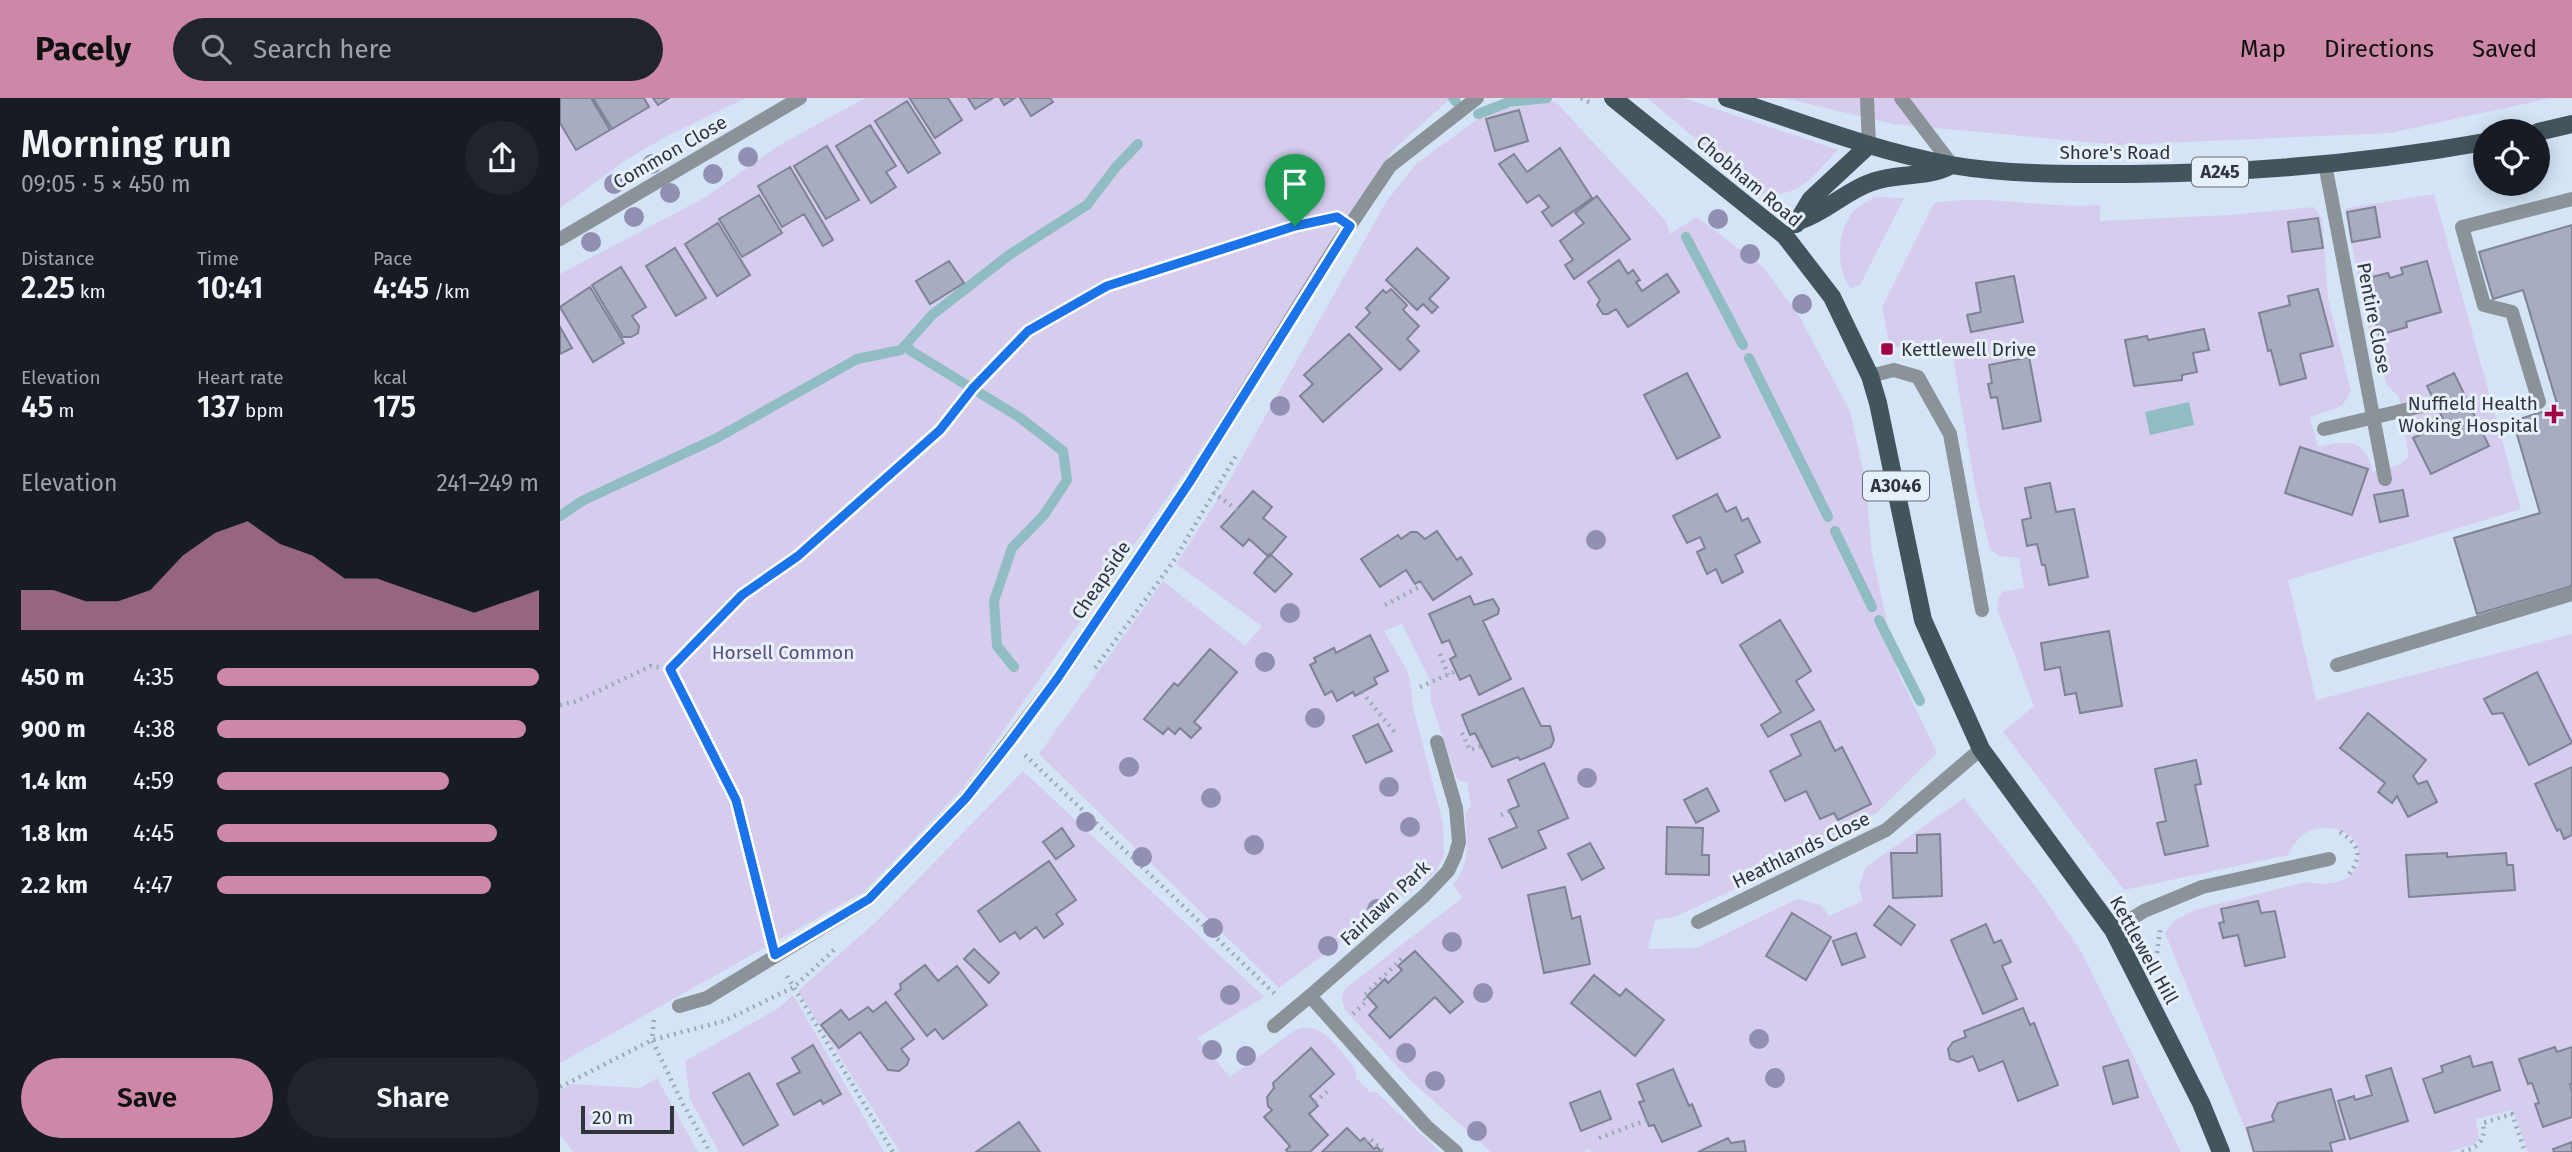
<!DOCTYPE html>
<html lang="en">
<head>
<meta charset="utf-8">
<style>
  body { margin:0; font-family:"Fira Sans",sans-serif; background:#20242c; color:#f1f3f6; height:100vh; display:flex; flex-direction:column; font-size:26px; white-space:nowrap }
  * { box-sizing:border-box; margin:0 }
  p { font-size:23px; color:#9ea1a6 }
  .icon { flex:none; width:38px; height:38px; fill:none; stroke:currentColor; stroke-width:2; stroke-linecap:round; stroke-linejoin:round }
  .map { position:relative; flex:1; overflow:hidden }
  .details { display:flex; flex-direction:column; background:#171b24; width:560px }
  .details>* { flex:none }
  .fabs { position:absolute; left:1913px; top:21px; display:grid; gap:14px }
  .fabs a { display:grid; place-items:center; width:77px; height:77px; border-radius:50%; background:#171b24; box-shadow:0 4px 18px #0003; font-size:35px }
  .scale { position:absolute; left:21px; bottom:18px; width:93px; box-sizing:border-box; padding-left:7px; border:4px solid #2f353c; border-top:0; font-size:19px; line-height:24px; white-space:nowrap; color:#2f353c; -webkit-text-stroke:5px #e6f0fb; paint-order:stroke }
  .pin { position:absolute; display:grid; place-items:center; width:60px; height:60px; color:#fff; margin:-72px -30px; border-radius:50% 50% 50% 0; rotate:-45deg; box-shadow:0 0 7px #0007 }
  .pin .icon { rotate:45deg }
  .round { display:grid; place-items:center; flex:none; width:74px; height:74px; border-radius:37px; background:#20242c }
  .overview { display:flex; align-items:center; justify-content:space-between; height:119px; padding:0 21px }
  h1 { font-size:38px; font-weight:600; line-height:52px }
  .figures { display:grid; grid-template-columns:repeat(3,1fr); gap:10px; height:119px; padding:7px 21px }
  .figures div { display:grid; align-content:center }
  .figures b { font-size:30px; font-weight:600 }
  .figures small { font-size:19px; font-weight:400 }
  .figures p { font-size:19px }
  .chart { height:196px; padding:14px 21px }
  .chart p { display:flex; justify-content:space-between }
  .chart svg { width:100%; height:126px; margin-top:7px; fill:#cd87a7; opacity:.7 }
  .button { display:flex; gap:14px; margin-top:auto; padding:14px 21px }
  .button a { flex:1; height:80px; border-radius:42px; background:#cd87a7; color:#111; font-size:28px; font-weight:600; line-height:80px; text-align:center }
  .button a+a { background:#20242c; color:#f1f3f6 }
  ul { padding:0 21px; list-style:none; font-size:23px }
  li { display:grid; grid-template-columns:112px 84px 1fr; align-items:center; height:52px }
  li i { height:18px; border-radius:9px; background:#cd87a7 }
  header { display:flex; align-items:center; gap:42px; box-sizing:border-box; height:98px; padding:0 35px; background:#cd87a7; color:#111 }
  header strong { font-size:33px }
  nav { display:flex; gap:38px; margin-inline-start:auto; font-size:24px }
  .search { width:490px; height:63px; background:#20242c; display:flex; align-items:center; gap:18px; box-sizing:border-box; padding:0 24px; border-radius:38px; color:#9ea1a6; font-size:26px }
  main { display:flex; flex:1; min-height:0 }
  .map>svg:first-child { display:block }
  .green { fill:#d5ccee }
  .water { fill:#8fbdc3 }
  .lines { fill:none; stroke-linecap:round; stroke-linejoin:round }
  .stream { stroke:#8fbdc3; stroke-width:10 }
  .building { fill:#a7acc0; stroke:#7e8397; stroke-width:2 }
  .path { stroke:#9ca9b7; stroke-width:4.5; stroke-dasharray:2 5; stroke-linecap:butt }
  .lane { stroke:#8a9398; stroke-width:14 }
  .street { stroke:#8a9398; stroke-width:14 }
  .primary { stroke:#42545c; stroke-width:18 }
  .tree { fill:#9190b3 }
  .route-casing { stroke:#fff; stroke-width:14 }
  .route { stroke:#1a73e8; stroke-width:9 }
  .poi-dot { fill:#a00446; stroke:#e6f0fb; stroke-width:2.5 }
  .labels { text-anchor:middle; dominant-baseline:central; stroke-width:6; stroke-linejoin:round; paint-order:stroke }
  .shield { fill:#e6f0fb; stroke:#666d75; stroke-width:2 }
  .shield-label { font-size:18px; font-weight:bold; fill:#2f353c }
  .street-label { font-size:19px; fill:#2f353c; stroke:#e6f0fb }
  .poi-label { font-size:19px; fill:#2f353c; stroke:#e6f0fb; text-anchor:start }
  .park-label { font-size:19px; fill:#5b4c7d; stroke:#e6f0fb }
</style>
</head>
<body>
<header>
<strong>Pacely</strong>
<div class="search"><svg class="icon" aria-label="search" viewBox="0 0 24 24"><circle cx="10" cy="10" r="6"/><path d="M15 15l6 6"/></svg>Search here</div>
<nav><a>Map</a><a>Directions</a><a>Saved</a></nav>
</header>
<main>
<section class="details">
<div class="overview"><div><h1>Morning run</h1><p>09:05 · 5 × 450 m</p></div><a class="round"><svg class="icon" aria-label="share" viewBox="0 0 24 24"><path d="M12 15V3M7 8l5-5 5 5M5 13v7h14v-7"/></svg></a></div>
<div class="figures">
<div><p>Distance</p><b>2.25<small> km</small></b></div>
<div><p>Time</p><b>10:41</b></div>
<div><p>Pace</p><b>4:45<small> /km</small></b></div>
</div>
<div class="figures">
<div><p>Elevation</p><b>45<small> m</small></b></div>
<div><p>Heart rate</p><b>137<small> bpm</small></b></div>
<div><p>kcal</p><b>175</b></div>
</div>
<div class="chart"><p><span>Elevation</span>241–249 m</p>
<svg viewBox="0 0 160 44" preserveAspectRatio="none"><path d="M0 44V30L10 30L20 34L30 34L40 30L50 18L60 10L70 6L80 14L90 18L100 26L110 26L120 30L130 34L140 38L150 34L160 30V44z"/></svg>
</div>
<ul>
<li><b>450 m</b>4:35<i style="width:100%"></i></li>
<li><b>900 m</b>4:38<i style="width:96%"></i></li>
<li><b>1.4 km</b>4:59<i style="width:72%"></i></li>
<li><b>1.8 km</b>4:45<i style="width:87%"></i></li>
<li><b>2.2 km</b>4:47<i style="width:85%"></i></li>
</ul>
<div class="button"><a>Save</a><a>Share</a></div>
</section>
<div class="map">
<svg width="2012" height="1054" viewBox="0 0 2012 1054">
  <rect width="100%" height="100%" fill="#d4e4f6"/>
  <path class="green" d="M0 0H186L107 38 66 62 0 110Z
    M305 0H891L832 53 628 370 403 690 305 793 0 965V176L144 100 220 47Z
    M1087 0H1123L1278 52C1251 79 1243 99 1202 96Z
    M1224 0H1991L1830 35 1559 47 1333 26Z
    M995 3 1106 123 1110 136 1137 119 1204 170 1239 218 1290 313 1306 386 1311 450 1337 572 1377 655 1318 714 1224 769 1114 819 1095 822 1088 851 1137 850 1237 801 1261 807 1269 818 1303 803 1299 788 1306 769 1404 700 1482 797 1522 855 1621 1054H1031L1029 1050 1026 1054H931L850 982 785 912C782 903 780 898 786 890L902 800 893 786C911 768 907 739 905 715L911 708 907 684 900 683 896 679 871 604 870 582 842 526 824 533 847 572 850 582 853 609 883 725 884 758 876 773 860 786 719 890 479 656 603 483 685 548 702 528 616 466 665 390 826 104 856 66 919 20 940 12Z
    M1874 96 1961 411 1728 482 1756 602 2012 536V1054H1968L1953 1012 1916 1021 1919 1040 1915 1046 1889 1054H1692L1685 1030 1605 835 1615 822 1635 812 1746 784C1816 797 1812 729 1765 730 1746 730 1736 741 1728 757L1564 792 1443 634 1474 608 1437 511 1438 501 1442 494 1464 490 1459 460 1439 458 1430 451 1415 389 1393 259 1365 249H1330L1322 209 1374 105C1430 96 1484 111 1540 107V123L1669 117 1754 109 1762 121 1768 200 1791 293 1782 308 1750 319 1758 349C1788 342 1805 340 1813 374L1839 367 1849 359 1839 299 1827 287 1808 228 1785 112 1788 110Z
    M1315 99 1344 100 1300 187 1291 191C1275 169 1276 131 1296 111 1301 106 1309 103 1315 99Z
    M463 673 704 899 637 940 670 979 734 933C761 920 778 950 793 968L796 974V980L810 994H816L880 1054H340L238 893 319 821Z
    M233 897 324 1054H159L130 1001 125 963 219 910Z
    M97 980 138 1054H13L0 1036V993L12 986 80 990Z"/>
  <path class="water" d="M1629 304 1634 327 1590 337 1585 314Z"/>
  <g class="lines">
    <path class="stream" d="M893 0 896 4
      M918 16 949 4 987 0
      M1126 139 1183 247
      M346 246 351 253 459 319 503 353 507 382 484 417 452 450 434 503 437 548 454 569
      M1189 260 1268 419
      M0 418 22 403 155 341 297 261 341 252 372 217 449 157 527 107 556 69 578 46
      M1275 433 1312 509
      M1319 522 1360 603"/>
  </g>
  <path class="building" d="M0 0H31L50 32 16 52 0 25Z
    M33 0H84L89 9 52 31Z
    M93 0H109L98 7Z
    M352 0H388L402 22 375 40 350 1Z
    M408 0H433L415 11Z
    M440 0H455L444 7Z
    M460 0H490L493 4 471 18Z
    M347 3 380 55 348 75 315 23Z
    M959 12 968 43 935 53 926 21Z
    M310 27 336 68 326 74 336 89 311 105 276 48Z
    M267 48 299 102 266 121 234 68Z
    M1000 50 1032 100 992 128 982 114 989 109 979 97 967 105 939 66 954 56 967 74Z
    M230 69 273 142 263 148 244 116 222 129 198 88Z
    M199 97 222 135 182 159 159 121Z
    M1037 98 1070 141 1014 181 1005 167 1013 162 1000 143 1024 125 1015 115Z
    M1815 109 1820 139 1792 144 1787 114Z
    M1758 120 1763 150 1732 154 1728 124Z
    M158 125 190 177 157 198 125 146Z
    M2012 127V488L1917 516 1894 440 1980 415 1953 323 1998 309 1963 192 1933 201 1919 154Z
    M115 150 146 200 116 218 86 168Z
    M857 150 889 180 869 201 878 209 872 215 863 206 857 212 826 182Z
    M1059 162 1068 176 1073 172 1080 182 1076 184 1082 193 1107 176 1119 194 1068 229 1056 211 1048 216H1043L1037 207 1040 202 1028 184Z
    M389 163 404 185 370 206 356 183Z
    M1867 163 1881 214 1846 224 1847 229 1819 237 1804 181 1828 175 1830 180 1843 176 1841 170Z
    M61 169 86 209 72 218 79 228 78 235 71 239H63L32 187Z
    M1454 178 1463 224 1411 234 1407 217 1421 214 1416 185Z
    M30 189 64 245 33 264 0 209Z
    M831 191 847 207 843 212 859 228 847 241 859 253 840 272 796 229 810 215 806 210 823 192 826 195Z
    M1758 191 1773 248 1740 256 1746 280 1720 287 1711 252 1708 253 1699 215 1730 207 1728 198Z
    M0 229 12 250 0 256Z
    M1644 231 1649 252 1633 255 1637 274 1622 277V282L1574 288 1565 242 1587 238 1588 242Z
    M789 236 822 271 763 324 740 298 753 286 744 277Z
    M1469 259 1481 323 1443 331 1437 299 1431 300 1428 286 1432 285 1429 267Z
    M1127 275 1160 339 1117 361 1084 297Z
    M1894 275 1929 348 1871 376 1853 340 1885 325 1867 288Z
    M1740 349 1808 371 1792 417 1725 395Z
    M1490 385 1496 414 1514 411 1528 479 1489 487 1485 467H1482L1477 446 1467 448 1462 422 1471 420 1465 390Z
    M1843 392 1848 418 1820 424 1814 397Z
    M693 393 712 409 703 420 726 439 709 459 689 441 683 448 661 429Z
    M1157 396 1166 414 1176 409 1182 423 1188 420 1200 444 1175 457 1183 474 1162 485 1156 471 1147 476 1137 454 1145 450 1140 439 1127 445 1113 418Z
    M877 433 897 462 901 459 912 476 873 502 860 483 855 486 846 472 820 489 801 461 838 437 841 441 851 434H857L865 441Z
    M710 456 732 476 715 494 694 475Z
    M910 498 914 507 933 501 939 511 938 516 923 523 951 581 919 597 910 577 900 582 890 561 896 558 889 542 882 545 869 516Z
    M1220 522 1251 573 1236 583 1254 612 1208 639 1201 627 1221 614 1180 547Z
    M1549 533 1562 608 1520 615 1516 595 1505 597 1500 569 1485 572 1481 545Z
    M810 537 828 573 814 580 817 586 795 598 793 594 777 603 772 593 765 597 750 567 756 564 754 560 774 550 776 555Z
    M650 551 677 574 634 624 641 630 631 640 620 630 615 636 608 630 603 636 584 621 614 585 618 588Z
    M1977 574 2012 645 1969 667 1943 615 1932 616 1924 601Z
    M963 590 981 628H990L994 642 991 649 960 662 958 659 932 669 915 635 910 637 902 617Z
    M1808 615 1866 662 1853 678 1858 686 1867 683 1877 704 1848 719 1837 698 1832 705 1818 694 1825 685 1780 650Z
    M1260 623 1275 653 1282 649 1311 706 1278 722 1274 715 1260 721 1246 693 1225 703 1210 673 1241 657 1231 637Z
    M818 626 832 653 806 665 793 638Z
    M1636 662 1641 686 1635 687 1648 748 1605 757 1597 725 1606 723 1595 671Z
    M984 665 1008 720 978 733 986 750 942 770 929 741 957 729 949 712 959 708 948 682Z
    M2012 669V737L2004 741 2000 731 1997 733 1975 686Z
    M1147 690 1159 713 1136 725 1124 702Z
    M1107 729 1143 730 1142 757H1149V777L1106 776Z
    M502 730 514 748 496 761 483 744Z
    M1380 736 1382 798 1333 800 1331 755H1357V737Z
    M1030 745 1044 770 1022 782 1008 756Z
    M1887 755V759L1946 755 1947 767H1953L1955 792 1849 799 1846 757Z
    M489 763 516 802 496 816 503 826 484 840 476 829 460 841 455 834 440 844 418 813Z
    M1005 789 1012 821 1020 818 1030 866 984 875 968 797Z
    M1698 803 1701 815 1715 813 1725 859 1685 868 1678 837 1663 840 1659 825 1664 824 1661 811Z
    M1329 808 1355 827 1341 847 1314 827Z
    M1232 815 1271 839 1246 882 1206 858Z
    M1426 826 1434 845 1441 842 1451 864 1442 868 1457 901 1423 916 1391 842Z
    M1296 835 1305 859 1282 867 1273 843Z
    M414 851 439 875 429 885 404 861Z
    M855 853 903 904 890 915 875 899 830 940 809 917 817 909 807 898 825 881 828 885 842 872 838 868Z
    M365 867 378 883 397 868 427 907 383 941 375 931 367 938 335 896 341 891 340 886Z
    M1034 877 1060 898 1066 891 1104 922 1075 958 1011 905Z
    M326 904 354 941 341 951 349 961 347 967 339 973 328 972 300 934 279 950 261 927 281 912 289 922 308 909 313 914Z
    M1463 910 1470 927 1474 925 1498 987 1458 1003 1443 963 1419 973 1413 958 1398 964 1390 961 1388 951 1393 944 1406 939 1404 933Z
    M253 947 281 996 263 1006 261 1002 234 1017 217 986 240 974 232 960Z
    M1995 949 1997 954 2012 949V986H2010L2012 993V1019L1983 1029 1975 1006 1979 1005 1972 985 1968 986 1959 961Z
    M751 950 774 976 750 998 758 1008 749 1016 768 1037 750 1054H728L726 1052 730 1048 704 1019 712 1012 708 1008 707 999 714 990 713 985Z
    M1910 958 1913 969 1932 964 1940 992 1875 1015 1863 981 1883 974 1881 968Z
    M1568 962 1578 999 1553 1006 1543 969Z
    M1831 970 1848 1023 1790 1041 1778 1003 1794 998 1795 1002 1812 997 1806 978Z
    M1113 971 1129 1008 1132 1006 1141 1028 1102 1044 1094 1027 1089 1028 1079 1004 1084 1003 1077 986Z
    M189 975 218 1027 183 1047 153 995Z
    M1771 991 1785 1041 1770 1045 1772 1053 1694 1054 1687 1030 1714 1023 1712 1018 1718 1005Z
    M1040 993 1051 1021 1021 1033 1010 1005Z
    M459 1024 480 1054H416Z
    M787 1030 800 1043 804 1040 814 1051 817 1049 822 1054H762Z
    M1168 1040 1171 1045 1184 1043 1186 1054H1138Z
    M2012 1044V1054H1994L1993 1051Z"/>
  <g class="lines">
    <path class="path" d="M1021 0 1031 5
      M653 394 677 412
      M825 507 863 487
      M880 556 888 577
      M535 570 613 464 677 356
      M110 571 176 702 210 838
      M860 589 896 573
      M802 594 836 636
      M0 607 17 603 91 568 110 571 182 497 238 458 380 332 413 290 468 233 547 188 735 128 768 121
      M902 635 910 652 921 648
      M465 657 717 898
      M941 717 950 713
      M1780 734C1799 746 1803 758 1789 776
      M1597 855 1600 832 1603 829
      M227 878 333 1054
      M793 916 807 903 803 899 844 858
      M94 922 92 942 123 1006 150 1054
      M0 989 92 942 164 923 234 889 275 851
      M755 1004 769 992
      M1039 1040 1087 1022
      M806 1043 809 1040 825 1054
      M1902 1054C1918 1049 1926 1043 1923 1025L1952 1016 1965 1054"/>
    <path class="lane" d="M1307 0 1309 47
      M1341 0 1392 67
      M1979 304 1952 214 1924 207 1902 129 2012 101
      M1777 567 2012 496"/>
    <path class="street" d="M1765 66 1825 381
      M0 141 240 0
      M1310 278 1334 272 1358 279 1390 336 1422 512
      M1764 331 1862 308
      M877 644 896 710 899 744 895 758 888 773 864 798 750 898 866 1028 896 1054
      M1138 824 1326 732 1421 651
      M1553 832 1584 813 1642 789 1769 761
      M119 908 147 900 309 801 406 700 497 581 629 385 774 151 830 68 917 0
      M714 928 750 898"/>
    <path class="primary" d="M1053 0 1225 138 1272 199 1310 278 1318 305 1363 522 1421 651 1553 832 1641 1005 1661 1054
      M1167 0C1241 24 1314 53 1391 67 1449 77 1512 76 1571 76 1690 75 1808 65 1925 44
      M1978 34 2012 26
      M1239 123C1267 114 1285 93 1312 84 1335 75 1365 80 1388 69
      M1236 126 1251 101 1309 47"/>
  </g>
  <g class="tree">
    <circle cx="188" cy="59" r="10"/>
    <circle cx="92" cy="66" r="10"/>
    <circle cx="153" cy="76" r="10"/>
    <circle cx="54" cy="86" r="10"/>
    <circle cx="110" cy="95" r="10"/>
    <circle cx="74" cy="119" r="10"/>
    <circle cx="1158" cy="121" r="10"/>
    <circle cx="31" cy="144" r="10"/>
    <circle cx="1190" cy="156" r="10"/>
    <circle cx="1242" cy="206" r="10"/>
    <circle cx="720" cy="308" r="10"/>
    <circle cx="1036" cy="442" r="10"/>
    <circle cx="730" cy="515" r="10"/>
    <circle cx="705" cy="564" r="10"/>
    <circle cx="755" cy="620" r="10"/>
    <circle cx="569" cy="669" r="10"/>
    <circle cx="1027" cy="680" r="10"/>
    <circle cx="829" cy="689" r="10"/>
    <circle cx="651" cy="700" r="10"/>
    <circle cx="526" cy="724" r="10"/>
    <circle cx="850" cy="729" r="10"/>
    <circle cx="694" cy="747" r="10"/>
    <circle cx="582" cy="759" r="10"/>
    <circle cx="817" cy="811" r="10"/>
    <circle cx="653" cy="830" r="10"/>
    <circle cx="892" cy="844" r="10"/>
    <circle cx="768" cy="848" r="10"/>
    <circle cx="923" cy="895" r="10"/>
    <circle cx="670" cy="897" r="10"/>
    <circle cx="1199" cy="941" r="10"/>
    <circle cx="652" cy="952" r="10"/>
    <circle cx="846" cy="955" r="10"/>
    <circle cx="686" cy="958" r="10"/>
    <circle cx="1215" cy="980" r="10"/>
    <circle cx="875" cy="983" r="10"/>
    <circle cx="917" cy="1033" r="10"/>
  </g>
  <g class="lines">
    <g class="route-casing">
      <path id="route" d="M777 119 790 128 629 385 497 581 450 644 406 700 309 801 215 857 176 702 110 571 182 497 238 458 380 332 413 290 468 233 547 188 735 128Z"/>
    </g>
    <use href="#route" class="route"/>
  </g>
  <g class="poi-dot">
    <rect x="1320" y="244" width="14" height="14" rx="3.5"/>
    <path d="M1990.5 305.5h7v7h7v7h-7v7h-7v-7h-7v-7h7z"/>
  </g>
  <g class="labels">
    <g class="shield">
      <rect x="1632" y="59.5" width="56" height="29" rx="5"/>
      <rect x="1303" y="373.5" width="66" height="29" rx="5"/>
    </g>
    <g class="shield-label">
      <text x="1660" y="74">A245</text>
      <text x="1336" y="388">A3046</text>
    </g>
    <g class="street-label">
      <text transform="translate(110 54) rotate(-30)">Common Close</text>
      <text x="1555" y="54">Shore's Road</text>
      <text transform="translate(1189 83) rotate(40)">Chobham Road</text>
      <text transform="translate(1814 220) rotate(79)">Pentire Close</text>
      <text transform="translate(541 482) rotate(-56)">Cheapside</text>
      <text transform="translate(1241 752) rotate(-26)">Heathlands Close</text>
      <text transform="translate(825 805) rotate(-43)">Fairlawn Park</text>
      <text transform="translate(1584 852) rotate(61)">Kettlewell Hill</text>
    </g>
    <g class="poi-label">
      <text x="1341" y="251">Kettlewell Drive</text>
      <text x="1978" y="305" text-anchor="end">Nuffield Health<tspan x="1978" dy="22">Woking Hospital</tspan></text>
    </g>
    <g class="park-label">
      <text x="223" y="554">Horsell Common</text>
    </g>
  </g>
</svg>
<div class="fabs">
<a><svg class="icon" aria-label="locate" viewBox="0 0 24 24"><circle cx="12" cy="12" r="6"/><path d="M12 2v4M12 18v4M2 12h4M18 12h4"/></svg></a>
</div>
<div class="scale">20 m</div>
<div class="pin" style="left:735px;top:128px;background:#1e9e55"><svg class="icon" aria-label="arrive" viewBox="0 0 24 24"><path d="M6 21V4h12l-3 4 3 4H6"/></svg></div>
</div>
</main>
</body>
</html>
